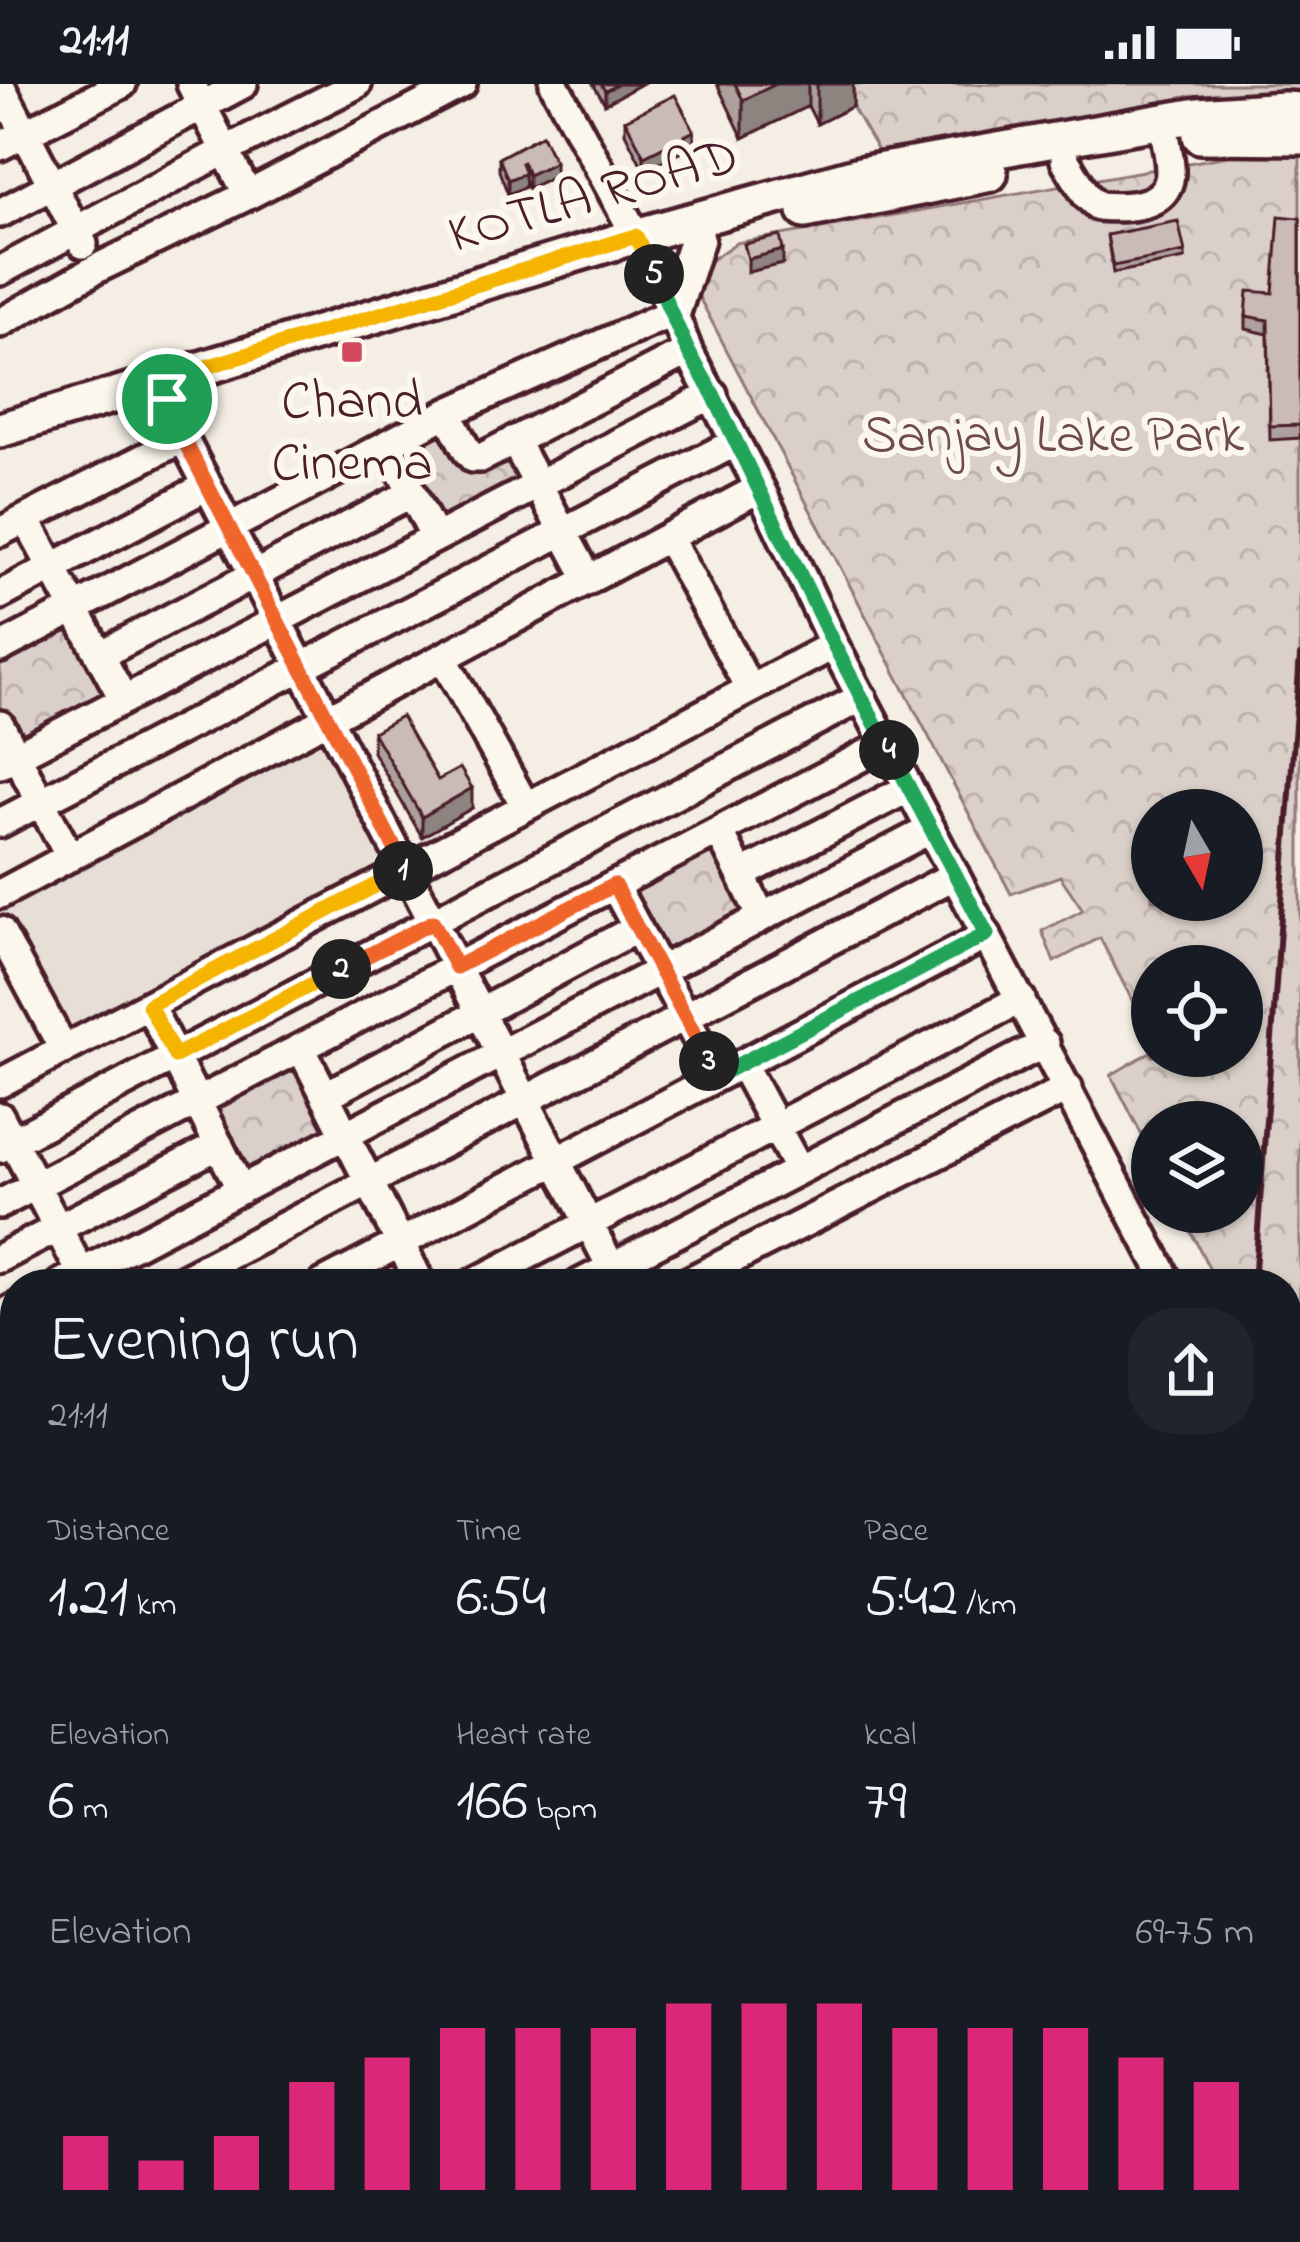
<!DOCTYPE html>
<html lang="en">
<head>
<meta charset="utf-8">
<style>
  body { margin:0; font-family:"Indie Flower",sans-serif; background:#20242c; color:#f1f3f6; height:100vh; display:flex; flex-direction:column; font-size:45px; white-space:nowrap }
  * { box-sizing:border-box; margin:0 }
  p { font-size:39px; color:#9ea1a6 }
  .icon { flex:none; width:66px; height:66px; fill:none; stroke:currentColor; stroke-width:2; stroke-linecap:round; stroke-linejoin:round }
  .map { position:relative; flex:1; overflow:hidden }
  .panel { position:absolute; left:0px; top:1185px; width:1302px; height:975px; display:flex; flex-direction:column; background:#171b24; border-radius:48px 48px 0 0; box-shadow:0 3px 9px #0004 }
  .panel>* { flex:none }
  .needle { width:78px; rotate:171deg }
  .fabs { position:absolute; left:1131px; top:705px; display:grid; gap:24px }
  .fabs a { display:grid; place-items:center; width:132px; height:132px; border-radius:50%; background:#171b24; box-shadow:0 3px 9px #0004; font-size:60px }
  .pin { position:absolute; display:grid; place-items:center; width:102px; height:102px; color:#fff; margin:-51px; border:6px solid #fff; border-radius:50%; box-shadow:0 3px 12px #0007 }
  .km { position:absolute; width:60px; height:60px; margin:-30px; border-radius:50%; background:#222; color:#fff; font-size:33px; line-height:60px; text-align:center }
  .round { display:grid; place-items:center; flex:none; width:126px; height:126px; border-radius:48px; background:#20242c }
  .headline { display:flex; align-items:center; justify-content:space-between; height:204px; padding:0 48px }
  h1 { font-size:66px; font-weight:600; line-height:90px }
  .metrics { display:grid; grid-template-columns:repeat(3,1fr); gap:18px; height:204px; padding:12px 48px }
  .metrics div { display:grid; align-content:center }
  .metrics b { font-size:60px; font-weight:600 }
  .metrics small { font-size:33px; font-weight:400 }
  .metrics p { font-size:33px }
  .chart { height:336px; padding:24px 48px }
  .chart p { display:flex; justify-content:space-between }
  .chart svg { width:100%; height:216px; margin-top:12px; stroke:#db2777; stroke-width:6 }
  .status { display:flex; justify-content:space-between; align-items:center; height:84px; padding:0 60px; background:#171b24; direction:ltr }
  .status svg { height:33px; fill:currentColor }
  .map>svg:first-child { display:block }
  .built { fill:#e7dfd6 }
  .park { fill:url(#park-crowns); stroke:#92787a; stroke-width:3; fill-rule:evenodd }
  .lines { fill:none; stroke-linecap:round; stroke-linejoin:round }
  .minor-casing { stroke:#4a1f2b; stroke-width:36 }
  .major-casing { stroke:#4a1f2b; stroke-width:42 }
  .minor { stroke:#fbf7ec; stroke-width:27 }
  .major { stroke:#fbf7ec; stroke-width:33 }
  .rail { stroke:#4a1f2b; stroke-width:6 }
  .wall { fill:#aea19d; stroke:#4a1f2b; stroke-width:3 }
  .shaded-wall { fill:#8d837f; stroke:#4a1f2b; stroke-width:3 }
  .building { fill:#cabbb6; stroke:#4a1f2b; stroke-width:3 }
  .split-1-casing { stroke:#fff; stroke-width:24 }
  .split-2-casing { stroke:#fff; stroke-width:24 }
  .split-3-casing { stroke:#fff; stroke-width:24 }
  .split-4-casing { stroke:#fff; stroke-width:24 }
  .split-5-casing { stroke:#fff; stroke-width:24 }
  .split-6-casing { stroke:#fff; stroke-width:24 }
  .split-1 { stroke:#f0652b; stroke-width:15 }
  .split-2 { stroke:#f5b400; stroke-width:15 }
  .split-3 { stroke:#f0652b; stroke-width:15 }
  .split-4 { stroke:#22a559; stroke-width:15 }
  .split-5 { stroke:#22a559; stroke-width:15 }
  .split-6 { stroke:#f5b400; stroke-width:15 }
  .poi-dot { fill:#d1495b; stroke:#fbf7ec; stroke-width:4.5 }
  .labels { text-anchor:middle; dominant-baseline:central; stroke-width:12; stroke-linejoin:round; paint-order:stroke }
  .street-label { font-size:54px; fill:#4a1f2b; stroke:#fbf7ec }
  .poi-label { font-size:54px; fill:#4a1f2b; stroke:#fbf7ec }
  .park-label { font-size:54px; fill:#6e4b52; stroke:#fbf7ec }
</style>
</head>
<body>
<div class="status"><b>21:11</b><svg viewBox="0 0 49 12"><path d="M0 12V9h3v3zM5 12V6h3v6zM10 12V3h3v9zM15 12V0h3v12zM26 1h20v11H26zM47 4h2v5h-2z"/></svg></div>
<div class="map">
<svg width="1300" height="2158" viewBox="0 0 1300 2158">
  <defs>
    <pattern id="park-crowns" width="20" height="18" patternUnits="userSpaceOnUse" patternTransform="scale(3)"><rect width="20" height="18" fill="#dbd0c9"/><path d="M2 6a3 3 0 1 1 6 0M12 15a3 3 0 1 1 6 0" fill="none" stroke="#bdb2ad"/></pattern>
  </defs>
  <rect width="100%" height="100%" fill="#f4eee4"/>
  <filter id="ink" filterUnits="userSpaceOnUse"><feTurbulence type="fractalNoise" baseFrequency=".00833" numOctaves="2"/><feDisplacementMap in="SourceGraphic" scale="24" xChannelSelector="R" yChannelSelector="G"/><feConvolveMatrix kernelMatrix="1 2 1 2 8 2 1 2 1" color-interpolation-filters="sRGB"/></filter>
  <g filter="url(#ink)">
    <path class="built" d="M321 648 391 779 68 952 0 826V820Z
      M1287 1483 1300 1507V1597L1287 1604Z
      M10 1741 15 1750V1956L0 1964V1746Z"/>
    <path class="park" d="M839 0H1300V16L1190 22 878 67Z
      M1262 66 1300 70V1231L1287 1235V1200H1217L1181 1128H1242V1038H1152V1071L1111 991 1152 967V972H1242V882H1152V955L1100 854 1054 878 1042 847 1083 826 1060 792 1011 810 688 192 736 159ZM1152 726H1242V816H1152Z
      M449 341 471 382 511 362 530 399 437 447 396 369Z
      M68 534 110 617 18 665 0 631V570Z
      M715 752 758 834 666 882 621 800Z
      M297 974 338 1051 245 1099 205 1021Z
      M13 1498 15 1600 0 1608V1504Z"/>
    <g class="lines">
      <g class="minor-casing">
        <path id="minor" d="M191 0 248 111
          M554 0 636 152 673 228 688 267 760 404 834 561 1169 1200
          M0 1 83 160
          M0 62 122 0
          M1065 76 1087 112 1098 122C1121 124 1162 125 1169 96 1172 84 1168 69 1166 56
          M0 129 243 0
          M0 187 226 66 357 0
          M0 239 96 185 248 111 462 0
          M160 297 183 354 620 1200
          M447 329 467 367 473 374H481L688 267
          M514 356 589 496
          M387 360 435 454
          M26 435 124 616
          M0 448 183 354
          M668 453 750 605
          M0 511 207 402
          M0 564 447 329 673 228
          M100 571 412 409
          M443 574 526 723
          M0 641 70 773
          M0 680 713 310
          M0 739 736 358
          M719 747 762 833
          M741 791 909 704
          M614 801 717 992
          M0 810 760 404
          M0 847 64 966
          M149 921 241 1106
          M301 964 421 1200
          M742 980 799 1086
          M0 999 834 561
          M325 1012 637 844
          M0 1033 87 1200
          M0 1064 862 613
          M0 1120 886 660
          M0 1174 219 1061
          M60 1200 931 745
          M174 1200 955 791
          M322 1200 987 851
          M472 1200 1021 915
          M579 1200 1045 959
          M684 1200 1068 1004
          M0 1232 15 1224
          M0 1291 15 1283
          M0 1369 15 1361
          M1287 1371 1290 1377 1292 1415
          M0 1446 15 1438
          M0 1463 15 1492
          M1287 1574 1300 1567
          M0 1615 15 1607
          M1287 1632 1300 1626
          M1287 1662 1300 1655
          M0 1672 15 1665
          M1287 1697 1300 1690
          M0 1701 15 1729
          M1287 1803 1300 1798
          M1287 1827 1300 1851
          M0 1979 15 1971
          M1287 2102 1300 2095
          M584 2145 591 2158
          M973 2145 979 2158
          M306 2158 330 2145
          M641 2158 644 2145"/>
      </g>
      <g class="major-casing">
        <path id="major" d="M1200 52 1300 53
          M805 127 990 90
          M673 228 697 155
          M0 346 636 152 860 90 1198 31 1284 25 1300 26"/>
      </g>
      <use href="#minor" class="minor"/>
      <use href="#major" class="major"/>
      <path class="rail" d="M1254 1200 1300 572
        M1287 1424 1300 1471
        M1287 1466 1300 1506"/>
    </g>
    <path class="wall" d="M593 0H641L605 20Z
      M717 0H853V22L817 40 808 22 743 54Z
      M625 36 694 61 644 86 625 49Z
      M542 51 555 92 528 104 525 97V103L508 110 499 87V74Z
      M1300 134V354L1270 356 1268 250 1246 245V232L1273 209Z
      M1107 151 1185 168V175L1113 189Z
      M373 648 438 696 472 724 422 753 373 668Z
      M1300 1844V1953L1292 1937V1913L1287 1915V1851Z
      M1300 2010V2088L1291 2092 1287 2086V2095V2025L1292 2036 1294 2035V2013Z
      M1003 2145H1049V2152L1036 2158H1009Z
      M1094 2145H1144V2146L1123 2158H1098L1094 2151Z"/>
    <path class="shaded-wall" d="M618 0H641L605 20V7Z
      M776 0H808V22L743 54V16Z
      M820 0H853V22L817 40V1Z
      M694 47V61L644 86V72Z
      M523 78 525 103 508 110V96Z
      M555 78V92L528 104V91Z
      M783 166V180L748 188V175Z
      M472 704V724L422 753V733Z
      M1300 1883V1909L1287 1915V1889Z
      M1300 2062V2088L1291 2092V2066Z
      M1036 2145H1049V2152L1036 2158H1015V2156Z
      M1122 2145H1144V2146L1123 2158H1104V2155Z"/>
    <path class="building" d="M601 0H618L605 7Z
      M735 0H776L743 16Z
      M675 11 694 47 644 72 625 36Z
      M542 51 555 78 528 91 523 78 521 79 525 89 508 96 499 74Z
      M1279 132 1300 134V341L1270 342 1268 236 1246 232 1248 207 1273 209Z
      M1178 137 1185 168 1113 182 1107 151Z
      M780 152 783 166 748 175 744 160Z
      M401 632 438 696 460 684 472 704 422 733 373 648Z
      M1300 1844V1883L1287 1889V1851Z
      M1300 1907V1926L1292 1911Z
      M1287 2025 1292 2036 1300 2032V2062L1291 2066 1287 2059Z
      M1300 2118V2158H1233L1229 2149 1237 2145H1287V2123Z
      M1009 2145H1036L1015 2156Z
      M1098 2145H1122L1104 2155Z
      M1185 2145H1205L1211 2157 1162 2158 1179 2149 1182 2155 1188 2151Z"/>
  </g>
  <g class="lines" filter="url(#ink)">
    <g class="split-1-casing">
      <path id="split-1" d="M167 315 183 354 406 786 403 787"/>
    </g>
    <g class="split-2-casing">
      <path id="split-2" d="M341 885 175 972 149 921 403 787"/>
    </g>
    <g class="split-3-casing">
      <path id="split-3" d="M341 885 433 838 456 883 614 801 709 977"/>
    </g>
    <g class="split-4-casing">
      <path id="split-4" d="M709 977 717 992 987 850 889 666"/>
    </g>
    <g class="split-5-casing">
      <path id="split-5" d="M654 190 688 267 713 310 834 561 889 666"/>
    </g>
    <g class="split-6-casing">
      <path id="split-6" d="M167 315 160 297 636 152 654 190"/>
    </g>
    <use href="#split-1" class="split-1"/>
    <use href="#split-2" class="split-2"/>
    <use href="#split-3" class="split-3"/>
    <use href="#split-4" class="split-4"/>
    <use href="#split-5" class="split-5"/>
    <use href="#split-6" class="split-6"/>
  </g>
  <rect class="poi-dot" x="340" y="256" width="24" height="24" rx="6"/>
  <g class="labels">
    <g class="street-label">
      <text transform="translate(594 114) rotate(-16)">KOTLA ROAD</text>
    </g>
    <g class="poi-label">
      <text x="352" y="320">Chand<tspan x="352" dy="62">Cinema</tspan></text>
    </g>
    <g class="park-label">
      <text x="1053" y="354">Sanjay Lake Park</text>
    </g>
  </g>
</svg>
<div class="fabs">
<a><svg class="needle" viewBox="-14 -14 28 28"><path d="M0-13l5 13h-10z" fill="#e53935"/><path d="M0 13l5-13h-10z" fill="#9ea1a6"/></svg></a>
<a><svg class="icon" aria-label="locate" viewBox="0 0 24 24"><circle cx="12" cy="12" r="6"/><path d="M12 2v4M12 18v4M2 12h4M18 12h4"/></svg></a>
<a><svg class="icon" aria-label="layers" viewBox="0 0 24 24"><path d="M12 4l9 5-9 5-9-5zM3 14l9 5 9-5"/></svg></a>
</div>
<div class="pin" style="left:167px;top:315px;background:#1e9e55"><svg class="icon" aria-label="arrive" viewBox="0 0 24 24"><path d="M6 21V4h12l-3 4 3 4H6"/></svg></div>
<b class="km" style="left:403px;top:787px">1</b>
<b class="km" style="left:341px;top:885px">2</b>
<b class="km" style="left:709px;top:977px">3</b>
<b class="km" style="left:889px;top:666px">4</b>
<b class="km" style="left:654px;top:190px">5</b>
<section class="panel">
<div class="headline"><div><h1>Evening run</h1><p>21:11</p></div><a class="round"><svg class="icon" aria-label="share" viewBox="0 0 24 24"><path d="M12 15V3M7 8l5-5 5 5M5 13v7h14v-7"/></svg></a></div>
<div class="metrics">
<div><p>Distance</p><b>1.21<small> km</small></b></div>
<div><p>Time</p><b>6:54</b></div>
<div><p>Pace</p><b>5:42<small> /km</small></b></div>
</div>
<div class="metrics">
<div><p>Elevation</p><b>6<small> m</small></b></div>
<div><p>Heart rate</p><b>166<small> bpm</small></b></div>
<div><p>kcal</p><b>79</b></div>
</div>
<div class="chart"><p><span>Elevation</span>69–75 m</p>
<svg viewBox="0 0 160 44" preserveAspectRatio="none"><path d="M5 44V33M15 44V38M25 44V33M35 44V22M45 44V17M55 44V11M65 44V11M75 44V11M85 44V6M95 44V6M105 44V6M115 44V11M125 44V11M135 44V11M145 44V17M155 44V22"/></svg>
</div>
</section>
</div>
</body>
</html>
